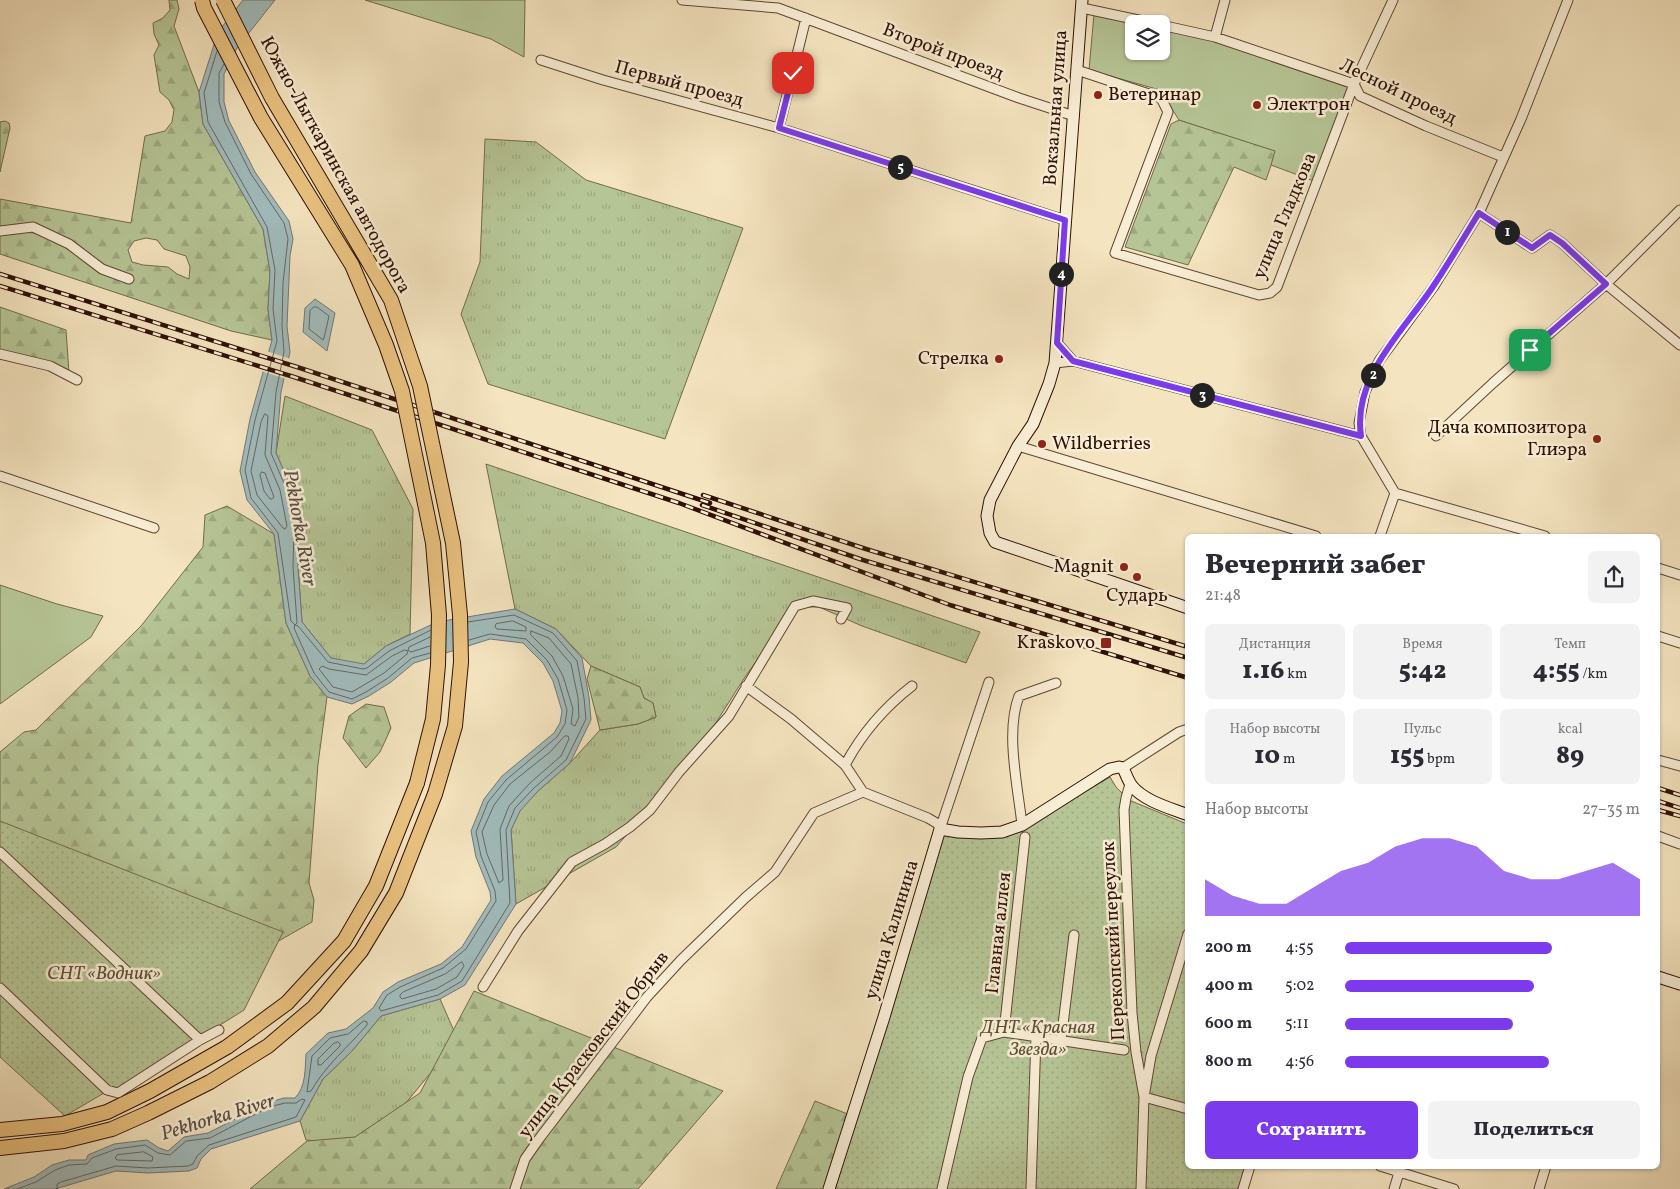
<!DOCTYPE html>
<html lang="ru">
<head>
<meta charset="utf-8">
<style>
  body { margin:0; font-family:Vollkorn,serif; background:#f2f2f3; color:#2b2b33; height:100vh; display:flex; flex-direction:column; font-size:19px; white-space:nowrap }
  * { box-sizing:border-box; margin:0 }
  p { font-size:16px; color:#7c7c81 }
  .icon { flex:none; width:28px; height:28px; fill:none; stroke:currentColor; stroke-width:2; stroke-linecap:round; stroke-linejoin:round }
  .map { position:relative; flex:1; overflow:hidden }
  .drawer { position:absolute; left:1185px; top:534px; width:475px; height:635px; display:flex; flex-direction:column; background:#fff; border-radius:8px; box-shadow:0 1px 4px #0004 }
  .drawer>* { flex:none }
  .fabs { position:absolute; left:1125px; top:15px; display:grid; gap:10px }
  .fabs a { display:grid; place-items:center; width:45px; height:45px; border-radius:8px; background:#fff; box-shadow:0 1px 4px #0004; font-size:25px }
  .pin { position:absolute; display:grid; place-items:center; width:42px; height:42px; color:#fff; margin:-21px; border-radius:10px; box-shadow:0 2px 8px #0006 }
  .km { position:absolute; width:25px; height:25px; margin:-12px; border-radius:50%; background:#222; color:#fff; font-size:14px; line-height:25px; text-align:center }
  .round { display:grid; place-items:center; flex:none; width:52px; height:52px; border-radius:8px; background:#f2f2f3 }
  .summary { display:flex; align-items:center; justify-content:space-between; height:85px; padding:0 20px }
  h1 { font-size:28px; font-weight:800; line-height:38px }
  .metrics { display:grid; grid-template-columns:repeat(3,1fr); gap:8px; height:85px; padding:5px 20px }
  .metrics div { display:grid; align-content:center; border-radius:8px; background:#f2f2f3; text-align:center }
  .metrics b { font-size:25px; font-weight:800 }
  .metrics small { font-size:14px; font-weight:400 }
  .metrics p { font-size:14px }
  .chart { height:140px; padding:10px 20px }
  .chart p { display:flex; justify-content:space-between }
  .chart svg { width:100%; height:90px; margin-top:5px; fill:#7c3aed; opacity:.7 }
  .cta { display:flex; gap:10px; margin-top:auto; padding:10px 20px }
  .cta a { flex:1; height:58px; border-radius:8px; background:#7c3aed; color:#fff; font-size:20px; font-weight:800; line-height:58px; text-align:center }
  .cta a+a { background:#f2f2f3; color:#2b2b33 }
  ul { padding:0 20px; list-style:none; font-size:16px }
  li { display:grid; grid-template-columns:80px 60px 1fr; align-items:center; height:38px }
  li i { height:12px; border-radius:6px; background:#7c3aed }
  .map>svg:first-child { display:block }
  .grass { fill:url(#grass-tufts); stroke:#726a4c }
  .forest { fill:url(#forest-firs); stroke:#726a4c; fill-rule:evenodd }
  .park { fill:#b6c596; stroke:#726a4c }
  .garden { fill:url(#garden-dots); stroke:#726a4c }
  .water { fill:#a1bcbd; stroke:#737773 }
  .pier { fill:#f4e4bf }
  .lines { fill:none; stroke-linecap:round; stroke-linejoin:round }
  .shore { stroke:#686660; stroke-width:1 }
  .street-casing { stroke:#604532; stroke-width:11 }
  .secondary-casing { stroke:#2f1003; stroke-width:13 }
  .primary-casing { stroke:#2f1003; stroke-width:16 }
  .street { stroke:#f8edd5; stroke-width:9 }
  .secondary { stroke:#f8edd5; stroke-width:11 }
  .primary { stroke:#eac280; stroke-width:14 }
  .rail-casing { stroke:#2f1003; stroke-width:4.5 }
  .rail { stroke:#f8edd5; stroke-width:2.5; stroke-dasharray:8; stroke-linecap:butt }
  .primary-bridge-casing { stroke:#2f1003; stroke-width:16; stroke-linecap:butt }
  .primary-bridge { stroke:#eac280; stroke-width:14 }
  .route-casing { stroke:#fff; stroke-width:10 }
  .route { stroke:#7c3aed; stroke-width:6 }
  .poi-dot { fill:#8f2418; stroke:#f8edd5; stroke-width:2 }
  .labels { text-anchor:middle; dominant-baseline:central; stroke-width:5; stroke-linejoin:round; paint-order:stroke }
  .street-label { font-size:19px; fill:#2f1003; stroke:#f8edd5 }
  .poi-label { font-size:19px; fill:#2f1003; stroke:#f8edd5; text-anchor:end }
  .park-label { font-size:19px; font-style:italic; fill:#5e4f36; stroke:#f8edd5 }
  .water-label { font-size:20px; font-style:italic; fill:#574c44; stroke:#f8edd5 }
</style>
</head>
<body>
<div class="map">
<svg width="1680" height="1189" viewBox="0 0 1680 1189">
  <defs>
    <pattern id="grass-tufts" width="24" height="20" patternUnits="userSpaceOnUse" patternTransform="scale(1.25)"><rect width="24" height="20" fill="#b6c596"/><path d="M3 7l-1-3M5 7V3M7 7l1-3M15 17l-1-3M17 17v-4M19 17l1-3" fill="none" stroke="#9da880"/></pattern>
    <pattern id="forest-firs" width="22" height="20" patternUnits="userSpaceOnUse" patternTransform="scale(1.25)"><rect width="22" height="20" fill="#b6c596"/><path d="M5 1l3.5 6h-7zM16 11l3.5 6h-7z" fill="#9da880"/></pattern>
    <pattern id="garden-dots" width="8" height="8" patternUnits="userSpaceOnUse" patternTransform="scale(1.25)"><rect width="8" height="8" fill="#b6c596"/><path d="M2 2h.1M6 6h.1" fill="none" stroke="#9da880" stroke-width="1.8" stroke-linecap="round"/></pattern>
  </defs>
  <rect width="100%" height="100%" fill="#f4e4bf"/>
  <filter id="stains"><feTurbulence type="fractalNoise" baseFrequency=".004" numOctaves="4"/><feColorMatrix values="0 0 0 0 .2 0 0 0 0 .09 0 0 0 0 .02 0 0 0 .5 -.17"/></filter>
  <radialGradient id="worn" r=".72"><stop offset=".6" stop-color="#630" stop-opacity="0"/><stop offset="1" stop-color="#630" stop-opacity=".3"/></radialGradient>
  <path class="grass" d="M485 139 536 142 586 180 743 228 665 439 488 384 461 314 480 262Z
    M285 396 372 430 413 509 410 634 386 646 359 668 331 658 302 622 298 567 299 529 291 487 276 453Z
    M486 464 980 632 966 663 862 626 819 607H795L745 677 692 760 616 847 516 904 511 830 520 810 538 791 570 763 600 730 638 724 656 717 653 703 644 698 640 687 591 666 556 629 515 609Z
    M440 999 458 1040 371 1145 306 1140 300 1121 323 1079 352 1051 381 1016Z"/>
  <path class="forest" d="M169 0H177L179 9 174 26 199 92 203 124 263 229 270 271 268 309 272 340 231 331 0 254V199L131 223 145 136 165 131 172 122 174 110 169 100 160 92 154 55 159 45 154 34 153 23 163 18 170 10ZM146 238 157 240 164 249 186 256 190 267 189 279 177 274 168 267 143 265 132 262 128 250 134 241Z
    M1179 120 1276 151 1266 180 1234 167 1188 265 1125 247 1171 124Z
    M5 121 9 123 10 128 0 172V122Z
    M0 307 66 330 69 373 0 353Z
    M227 506 274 534 286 623 310 676 327 697 318 764 309 883 314 900 312 922 275 943 0 828V752L24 732 36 730 141 626 203 547 205 515Z
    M591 666 640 687 644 698 653 703 656 717 638 724 600 730 587 679Z
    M366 704 384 707 391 728 380 752 366 768 343 738 349 716Z
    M474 991 723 1091 638 1189H250L307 1141 355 1137 420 1093Z
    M815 1101 850 1115 831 1189H776Z"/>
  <path class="park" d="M365 0H525L524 57 491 39Z
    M1094 14 1137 24H1134V51H1161V29L1216 41 1350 88 1314 181 1271 165 1275 151 1179 120 1160 90 1089 70Z
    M0 585 57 604 103 616 91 637 0 704Z"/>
  <path class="garden" d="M1110 777 1116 787 1129 800 1187 824 1188 1166H1245L1238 1189H835L944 834 1019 831Z
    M0 821 283 932 244 1010 118 1089 104 1093 65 1116 0 1057Z"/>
  <path class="water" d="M243 0H275L237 48 224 74V102L229 121 255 172 289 221 293 239 290 256 287 326 290 352 281 392 276 453 291 487 299 529 298 567 302 622 331 658 364 664 386 646 437 622 515 609 556 629 582 658 589 697 591 720 570 763 538 791 520 811 511 830 516 904 465 985 440 999 381 1016 352 1051 323 1079 300 1121 211 1149 201 1159 197 1168 189 1171 148 1173 116 1171 55 1189H4L34 1177 52 1165 69 1160H86L88 1155 114 1144 147 1140 159 1148 168 1151 184 1137 208 1133 267 1103 284 1098H295C306 1087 305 1069 306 1054L328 1033 346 1029 373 1008 383 992 398 982 441 964 462 947 491 900 490 892 476 857 471 831 484 799 502 776 554 733 560 723 562 711 553 681 543 663 523 643 490 639 414 663 391 682 369 696 352 704 327 697 310 676 286 623 274 534 247 500 240 471 250 419 272 340 268 309 270 271 263 229 203 124 199 92 218 32Z
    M315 299 335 313 327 351 303 332 305 308Z"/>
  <path class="pier" d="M266 351 291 359 286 379 261 371Z"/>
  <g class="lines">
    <path class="shore" d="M217 51 204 93 208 122 267 227 275 270 273 309 277 341 255 420 245 470 251 498 278 533 291 621 295 625 297 623 293 567 294 529 286 488 271 453 276 392 284 352 282 326 283 283 288 239 284 223 251 174 225 122 219 102V73L224 64
      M314 307H317L329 316 324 338 323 340 309 329 310 311Z
      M265 414 268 416 265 455 280 490 287 526 285 529 283 528 257 495 251 471 261 422Z
      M262 472 265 473 274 497 272 499H270L264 491 260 475Z
      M513 621 526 627V631L497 629 495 627 496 624Z
      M468 622 514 615 553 633 577 661 584 698 586 719 566 760 534 788 515 808 506 830 510 903 462 981 438 995 381 1011 379 1008 387 995 400 987 443 968 466 949 496 901 495 891 481 856 476 832 488 802 506 780 557 737 565 724 567 710 558 679 547 660 526 639 490 634 469 640
      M531 631 549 638 571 664 578 698 579 717 575 726 571 724 573 709 563 676 552 656 531 635Z
      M430 646 411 652 408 650 409 647 430 637
      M405 650 408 651 407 654 384 673 352 692 333 687 319 669 322 666 329 669 366 675 392 656Z
      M430 653 412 658 388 678 366 692 352 699 329 692 314 673 294 628 295 625 298 626 328 662 363 669 367 668 389 651 431 630
      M565 736H568L569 739 561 756 530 783 509 806 500 829 503 880 499 883 487 854 482 832 494 805 510 784 550 752Z
      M462 962 464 966 457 977 436 989 402 999 400 997V995L403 992 445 974Z
      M364 1021 367 1022V1025C348 1047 325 1066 311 1091L307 1092 312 1056 330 1038 348 1034Z
      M338 1042 340 1044V1046L321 1065H318V1059L333 1044Z
      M144 1152 153 1157 152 1161 117 1160 115 1158 117 1155Z
      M17 1189 36 1182 55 1170 69 1165 87 1164 92 1158 116 1149 145 1145 158 1153 170 1155 186 1141 210 1138 269 1107 285 1103H296L302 1099 305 1100 296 1117 209 1145 197 1156 193 1164 188 1166 148 1168 116 1166 61 1182 57 1184V1189"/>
    <g class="street-casing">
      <path id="street" d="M682 0 778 8 1019 98 1074 116
        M1082 8 1157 24
        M1161 25 1215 37 1354 84 1360 96 1426 126 1503 157
        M1215 37 1225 0
        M541 60 603 80 779 128 1065 220
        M1077 70 1161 98 1168 112 1115 253 1259 295 1270 293 1277 287 1354 84 1393 0
        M779 128 806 18
        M1479 213 1532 248 1550 235 1562 243 1606 284 1680 345
        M0 231 33 227 69 244 102 269 129 279
        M1057 343 1073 361
        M0 354 50 366 77 380
        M1055 363 1073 361 1361 436
        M1436 436 1493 383 1606 284 1680 210
        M1018 446 1316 536
        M0 476 154 528
        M1380 536 1395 493
        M1545 536 1395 493 1361 436 1359 423 1365 392 1379 361 1434 286 1479 213 1521 119 1568 0
        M1658 568 1680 575
        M1658 636 1680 643
        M746 686 791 719 845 765 863 792 928 818 938 824 940 829
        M1658 760 1680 766
        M845 765C861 735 885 707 912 686
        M1123 768 1179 732 1188 729
        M1130 784 1126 798 1124 810 1132 1013 1136 1052 1144 1097
        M1022 825C1018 787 1005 732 1019 696L1056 683
        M940 829 989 682
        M1658 836 1680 844
        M0 852 200 1040
        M483 987 518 931 572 862 605 844 630 827 650 810 679 772 729 716 795 606 813 601 847 608 841 619
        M0 988 107 1090 118 1093 200 1040 219 1030
        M1004 1032 1124 1050
        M1061 1041 1074 935
        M1144 1097 1188 1109
        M1380 1166 1454 1189
        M515 1189 525 1159 539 1139 647 997 681 960 745 898 775 872 814 813 863 792
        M942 1189 968 1077 982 1038 1004 1032 1025 837
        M1031 1189 1036 1036
        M1141 1189 1144 1097 1151 1056 1188 934
        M1243 1189 1250 1166
        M1394 1189 1401 1166
        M1539 1189 1546 1166"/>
    </g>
    <g class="secondary-casing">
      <path id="secondary" d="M1082 0 1055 363 1049 384 1033 424 1018 446 990 500 987 516 990 533 995 542 1188 608
        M1658 977 1680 984
        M829 1189 884 1017 940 829 958 832 981 833 1002 832 1022 825 1110 769 1119 767 1123 768C1126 774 1128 781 1132 786 1144 801 1170 808 1188 815"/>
    </g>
    <g class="primary-casing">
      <path id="primary" d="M0 1130 62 1124 107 1112 150 1091 227 1047 287 1003 344 941 376 886 417 783
        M0 1148 64 1141 112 1129 148 1113 210 1082 268 1046 314 1007 361 951 396 893 435 794"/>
    </g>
    <use href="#street" class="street"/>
    <use href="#secondary" class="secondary"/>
    <use href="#primary" class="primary"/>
    <g class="rail-casing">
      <path id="rail" d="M0 274 297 367 710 503
        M0 286 294 377 679 503 950 605 1188 678
        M703 495 866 549 1188 647
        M702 505 863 560 1188 658
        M1658 788 1680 795
        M1658 801 1680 808
        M1658 810 1680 816"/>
    </g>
    <use href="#rail" class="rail"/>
    <g class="primary-bridge-casing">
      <path id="primary-bridge" d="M202 0 204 8 261 118 352 265 386 345 402 391 433 543 439 615 438 665 433 719 417 783
        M223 0 272 98 391 300 420 386 453 543 460 615 461 662 455 726 435 794"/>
    </g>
    <use href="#primary-bridge" class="primary-bridge"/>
  </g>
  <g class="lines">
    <g class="route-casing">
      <path id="route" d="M793 73 779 128 1065 220 1057 343 1073 361 1361 436C1352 376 1405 330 1434 285 1450 261 1464 237 1479 213L1532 248 1550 235 1562 243 1606 284 1530 350"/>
    </g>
    <use href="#route" class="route"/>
  </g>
  <g class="poi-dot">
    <circle cx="1098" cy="95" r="5"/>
    <circle cx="1257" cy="105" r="5"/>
    <circle cx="999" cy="359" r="5"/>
    <circle cx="1597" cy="439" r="5"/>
    <circle cx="1042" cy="444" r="5"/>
    <circle cx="1124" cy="567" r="5"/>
    <circle cx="1137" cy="577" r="5"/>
    <rect x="1100" y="637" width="12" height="12" rx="2.5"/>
  </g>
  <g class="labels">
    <g class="street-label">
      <text transform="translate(943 52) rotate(21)">Второй проезд</text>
      <text transform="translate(679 84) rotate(15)">Первый проезд</text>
      <text transform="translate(1398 92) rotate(26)">Лесной проезд</text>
      <text transform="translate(1056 108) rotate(-86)">Вокзальная улица</text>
      <text transform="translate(335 165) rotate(61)">Южно-Лыткаринская автодорога</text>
      <text transform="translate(1285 216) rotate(-67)">улица Гладкова</text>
      <text transform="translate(892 930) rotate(-73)">улица Калинина</text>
      <text transform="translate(999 933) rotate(-84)">Главная аллея</text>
      <text transform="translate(1114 941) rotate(-93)">Перекопский переулок</text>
      <text transform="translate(594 1045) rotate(-52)">улица Красковский Обрыв</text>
    </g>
    <g class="poi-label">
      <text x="1108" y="95" text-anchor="start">Ветеринар</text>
      <text x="1267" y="105" text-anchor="start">Электрон</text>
      <text x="989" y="359">Стрелка</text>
      <text x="1587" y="428">Дача композитора<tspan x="1587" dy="22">Глиэра</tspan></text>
      <text x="1052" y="444" text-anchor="start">Wildberries</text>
      <text x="1114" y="567">Magnit</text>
      <text x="1137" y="596" text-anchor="middle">Сударь</text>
      <text x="1095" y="643">Kraskovo</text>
    </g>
    <g class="park-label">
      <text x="104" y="974">СНТ «Водник»</text>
      <text x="1038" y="1028">ДНТ «Красная<tspan x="1038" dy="22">Звезда»</tspan></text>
    </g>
    <g class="water-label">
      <text transform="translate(299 528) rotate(80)">Pekhorka River</text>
      <text transform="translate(218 1118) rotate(-17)">Pekhorka River</text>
    </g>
  </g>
  <rect width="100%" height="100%" filter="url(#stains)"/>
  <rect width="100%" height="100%" fill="url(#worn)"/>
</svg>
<div class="fabs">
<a><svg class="icon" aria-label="layers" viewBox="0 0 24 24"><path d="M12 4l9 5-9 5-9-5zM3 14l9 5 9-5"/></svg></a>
</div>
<div class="pin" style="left:1530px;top:350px;background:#1e9e55"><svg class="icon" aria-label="arrive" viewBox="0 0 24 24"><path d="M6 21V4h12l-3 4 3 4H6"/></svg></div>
<div class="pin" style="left:793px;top:73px;background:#d93025"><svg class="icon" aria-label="check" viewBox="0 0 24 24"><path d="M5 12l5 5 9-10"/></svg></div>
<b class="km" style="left:1507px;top:232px">1</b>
<b class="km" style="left:1373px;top:375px">2</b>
<b class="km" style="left:1202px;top:395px">3</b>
<b class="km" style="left:1061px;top:274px">4</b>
<b class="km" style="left:900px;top:167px">5</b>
<section class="drawer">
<div class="summary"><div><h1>Вечерний забег</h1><p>21:48</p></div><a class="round"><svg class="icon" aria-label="share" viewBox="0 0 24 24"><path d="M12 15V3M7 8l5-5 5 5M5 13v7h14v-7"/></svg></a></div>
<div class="metrics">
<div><p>Дистанция</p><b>1.16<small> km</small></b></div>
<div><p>Время</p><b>5:42</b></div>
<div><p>Темп</p><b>4:55<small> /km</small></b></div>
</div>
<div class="metrics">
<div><p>Набор высоты</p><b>10<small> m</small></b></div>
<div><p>Пульс</p><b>155<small> bpm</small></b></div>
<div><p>kcal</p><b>89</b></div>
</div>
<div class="chart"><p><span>Набор высоты</span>27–35 m</p>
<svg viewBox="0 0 160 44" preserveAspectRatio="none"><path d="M0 44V26L10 34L20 38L30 38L40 30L50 22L60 18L70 10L80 6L90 6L100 10L110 22L120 26L130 26L140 22L150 18L160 26V44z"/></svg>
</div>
<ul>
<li><b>200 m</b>4:55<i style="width:70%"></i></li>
<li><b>400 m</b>5:02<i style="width:64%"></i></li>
<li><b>600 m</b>5:11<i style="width:57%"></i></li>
<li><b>800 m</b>4:56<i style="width:69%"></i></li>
</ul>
<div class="cta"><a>Сохранить</a><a>Поделиться</a></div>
</section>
</div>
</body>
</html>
